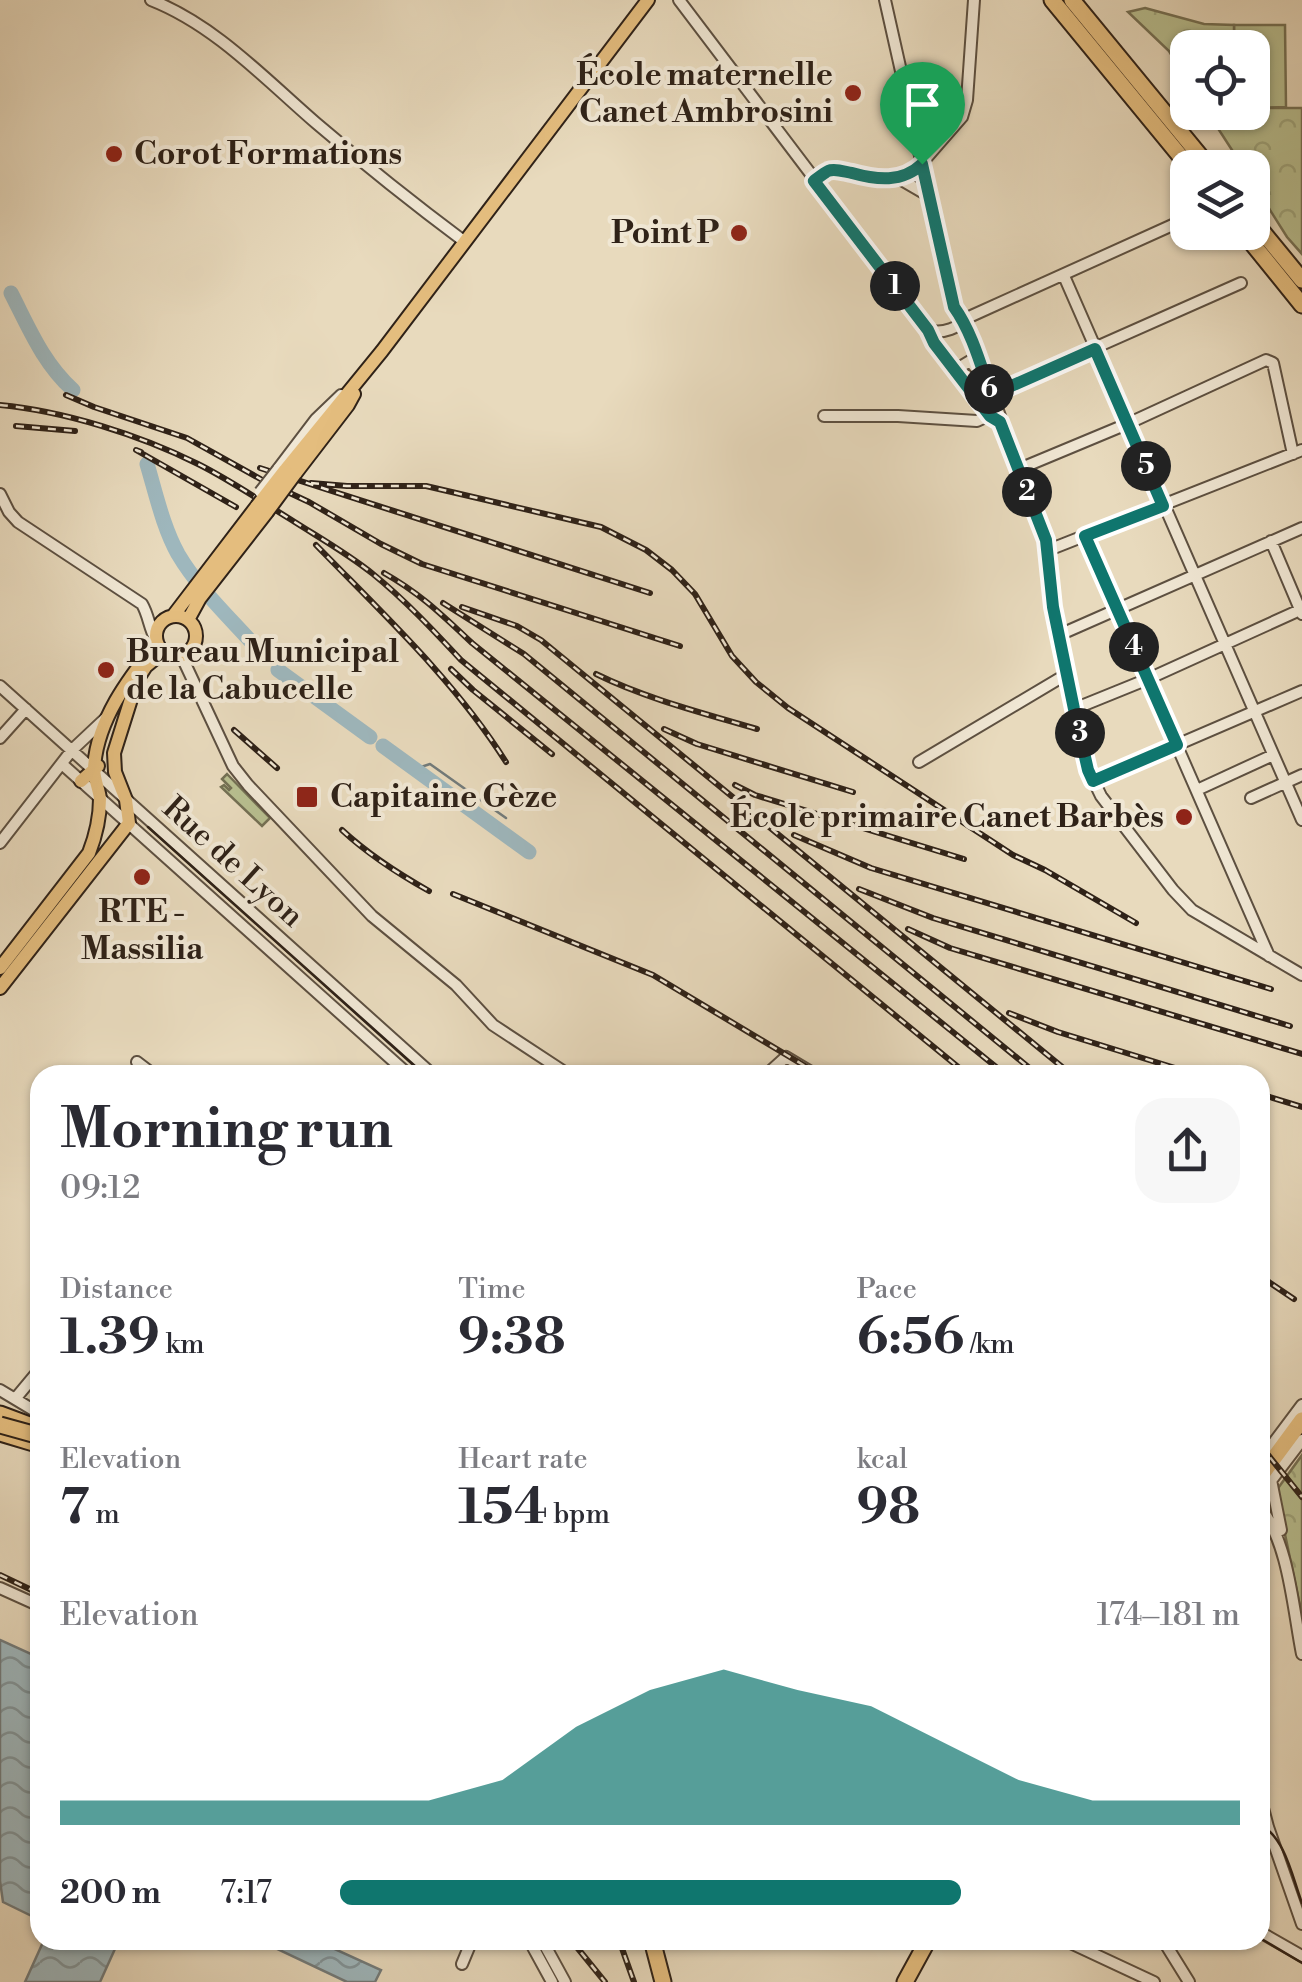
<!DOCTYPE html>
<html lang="en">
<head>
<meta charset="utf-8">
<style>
  body { margin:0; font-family:"Libre Bodoni",serif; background:#f7f7f7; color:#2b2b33; height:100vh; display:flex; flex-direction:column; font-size:38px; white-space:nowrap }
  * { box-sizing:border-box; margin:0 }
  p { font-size:32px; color:#7c7c81 }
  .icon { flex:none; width:55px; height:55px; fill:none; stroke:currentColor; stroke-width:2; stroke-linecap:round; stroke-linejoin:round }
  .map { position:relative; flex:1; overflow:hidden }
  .side { position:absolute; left:30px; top:1065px; width:1240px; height:885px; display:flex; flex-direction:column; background:#fff; border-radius:30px; box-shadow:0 2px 8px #0004 }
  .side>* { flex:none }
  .fabs { position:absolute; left:1170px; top:30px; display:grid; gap:20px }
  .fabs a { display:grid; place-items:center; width:100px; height:100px; border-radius:20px; background:#fff; box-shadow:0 2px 8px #0004; font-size:50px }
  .pin { position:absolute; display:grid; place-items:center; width:85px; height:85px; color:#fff; margin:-102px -42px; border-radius:50% 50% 50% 0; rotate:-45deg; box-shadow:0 0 10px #0007 }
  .pin .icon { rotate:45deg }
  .km { position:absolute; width:50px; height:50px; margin:-25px; border-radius:50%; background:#222; color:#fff; font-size:28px; line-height:50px; text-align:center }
  .round { display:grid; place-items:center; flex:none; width:105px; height:105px; border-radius:30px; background:#f7f7f7 }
  .headline { display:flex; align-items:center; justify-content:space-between; height:170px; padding:0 30px }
  h1 { font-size:55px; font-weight:700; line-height:75px }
  .metrics { display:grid; grid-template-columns:repeat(3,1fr); gap:15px; height:170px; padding:10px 30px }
  .metrics div { display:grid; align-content:center }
  .metrics b { font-size:50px; font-weight:700 }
  .metrics small { font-size:28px; font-weight:400 }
  .metrics p { font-size:28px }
  .chart { height:280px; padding:20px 30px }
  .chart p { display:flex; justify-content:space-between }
  .chart svg { width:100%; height:180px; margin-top:10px; fill:#0f766e; opacity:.7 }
  ul { padding:0 30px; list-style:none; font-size:32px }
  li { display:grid; grid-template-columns:160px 120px 1fr; align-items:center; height:75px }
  li i { height:25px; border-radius:12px; background:#0f766e }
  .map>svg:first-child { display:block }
  .green { fill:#b8bf90; stroke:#747054; stroke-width:2.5 }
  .park { fill:url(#park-crowns); stroke:#747054; stroke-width:2.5 }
  .water { fill:url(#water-waves); stroke:#727b7b; stroke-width:2.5 }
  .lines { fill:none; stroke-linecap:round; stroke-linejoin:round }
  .stream { stroke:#727b7b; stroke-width:2.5 }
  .river { stroke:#9eb7bd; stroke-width:15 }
  .minor-casing { stroke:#5d5041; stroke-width:14 }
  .major-casing { stroke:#2f2218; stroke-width:16 }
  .highway-casing { stroke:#2f2218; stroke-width:19 }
  .minor { stroke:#f0e7d4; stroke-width:10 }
  .major { stroke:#e4bd7e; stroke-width:12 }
  .highway { stroke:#e4bd7e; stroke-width:15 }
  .tram { stroke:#2f2218; stroke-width:2.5 }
  .rail-casing { stroke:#2f2218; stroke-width:6 }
  .rail { stroke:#f0e7d4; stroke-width:2.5; stroke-dasharray:8; stroke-linecap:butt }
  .minor-bridge-casing { stroke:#5d5041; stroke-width:14; stroke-linecap:butt }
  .major-bridge-casing { stroke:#2f2218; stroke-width:16; stroke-linecap:butt }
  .highway-bridge-casing { stroke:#2f2218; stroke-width:19; stroke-linecap:butt }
  .minor-bridge { stroke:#f0e7d4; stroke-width:10 }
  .major-bridge { stroke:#e4bd7e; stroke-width:12 }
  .highway-bridge { stroke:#e4bd7e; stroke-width:15 }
  .route-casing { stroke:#fff; stroke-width:20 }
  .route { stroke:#0f766e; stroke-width:12 }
  .poi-dot { fill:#8f2418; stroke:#f0e7d4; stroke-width:4 }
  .labels { text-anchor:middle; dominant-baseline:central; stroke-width:8; stroke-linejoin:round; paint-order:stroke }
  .poi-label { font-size:32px; font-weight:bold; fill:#2f2218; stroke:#f0e7d4; text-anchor:end }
  .street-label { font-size:32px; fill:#2f2218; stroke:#f0e7d4 }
</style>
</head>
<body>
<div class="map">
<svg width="1302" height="1982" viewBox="0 0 1302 1982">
  <defs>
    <pattern id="park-crowns" width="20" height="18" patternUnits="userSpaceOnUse" patternTransform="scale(2.5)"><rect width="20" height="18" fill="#b8bf90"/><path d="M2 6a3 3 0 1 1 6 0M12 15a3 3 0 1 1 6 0" fill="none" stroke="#9ea47b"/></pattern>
    <pattern id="water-waves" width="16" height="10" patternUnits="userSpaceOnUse" patternTransform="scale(2.5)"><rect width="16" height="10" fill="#9eb7bd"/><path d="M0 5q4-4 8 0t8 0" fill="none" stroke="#819499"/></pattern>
  </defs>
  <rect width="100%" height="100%" fill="#e8dabd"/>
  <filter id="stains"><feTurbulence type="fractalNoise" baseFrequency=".002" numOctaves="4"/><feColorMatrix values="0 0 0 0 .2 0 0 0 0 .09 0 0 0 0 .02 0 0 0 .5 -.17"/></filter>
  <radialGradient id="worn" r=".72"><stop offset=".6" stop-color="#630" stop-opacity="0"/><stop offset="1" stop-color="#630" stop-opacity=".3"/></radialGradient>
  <path class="green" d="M1234 25H1285L1286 107 1253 108 1252 48 1234 47Z
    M227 774 270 818 262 826 221 787 224 785 229 790 231 788 222 779Z"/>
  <path class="park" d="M1145 8 1204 24 1234 25V47L1188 48 1187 81 1169 51 1128 12Z
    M1253 108H1302V254L1287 237 1253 183 1252 168 1243 167 1208 113 1252 112Z
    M1302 1455V1616L1276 1491Z"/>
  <path class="water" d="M0 1640 40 1658V1920L3 1902 0 1881Z
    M44 1940H119L100 1982H25Z
    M263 1940H315L381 1970 375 1982H347L275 1948Z"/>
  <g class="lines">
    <path class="stream" d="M406 763 421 767 430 764 506 818"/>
    <path class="river" d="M11 293C29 328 43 363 73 390
      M147 464C156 494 163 527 178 554 198 588 228 616 254 645
      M278 670 370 737
      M383 746 529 852"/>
    <g class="minor-casing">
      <path id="minor" d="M151 0C215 25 265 79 316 123 364 164 414 204 465 242
        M679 0 929 330 934 343 990 415 999 421
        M885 0 954 307 961 317 977 354 1046 540 1053 607 1074 709 1088 769 1101 796 1173 890 1192 910 1302 975
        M898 178 915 171 962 117 967 100 974 0
        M815 181 828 171 840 170 869 178H898L929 196
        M1064 276 1302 820
        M929 330C942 335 960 327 969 317L1188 218
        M955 370 970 361 978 371
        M986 396 1241 283
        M824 416H898L977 421 990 415
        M278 469 316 419 341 395
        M1019 469 1127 424 1266 360 1273 363 1293 454
        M0 494 9 512 18 522 142 604C149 616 149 628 156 640
        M1085 536 1269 956
        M1271 541 1302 614
        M1046 551 1302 450
        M1059 635 1302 528
        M181 655 233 766 248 785 372 916 456 985 493 1025 569 1075
        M0 686 433 1075
        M1074 709 1148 679 1302 609
        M0 738 26 709
        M919 762 1067 674
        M62 764 409 1075
        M1093 781 1302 691
        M1197 790 1273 755
        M1251 798 1302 775
        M0 843 72 750 106 718
        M137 1062 154 1075
        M766 1075 786 1057 816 1075
        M0 1390 40 1414
        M15 1399 40 1369
        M1260 1461 1302 1405
        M1271 1480 1281 1530
        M1260 1495 1302 1440
        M1260 1507C1289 1543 1293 1609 1302 1654
        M1260 1532 1274 1526
        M0 1588 40 1606
        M1260 1797 1268 1827 1302 1924
        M1260 1932 1302 1956
        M529 1940 552 1982
        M542 1940 565 1982
        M1064 1940 1154 1982
        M1163 1940 1189 1982
        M462 1964 472 1940"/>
    </g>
    <g class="major-casing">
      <path id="major" d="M285 470 382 351 648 0
        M295 474 348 405 354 394
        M156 636a20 20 0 1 1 40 0a20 20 0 1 1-40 0Z
        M173 616 257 506
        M188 620 200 598 267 512
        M81 781 98 766
        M0 968 89 853C96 835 100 819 100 799 99 789 94 779 94 768 97 720 128 679 157 643
        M0 988 129 823 126 800 115 772 114 753 137 680 146 666 163 652"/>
    </g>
    <g class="highway-casing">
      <path id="highway" d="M1052 0 1190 168
        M1072 0 1210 168
        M1252 219 1302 280
        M1243 232 1302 305
        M0 1414 40 1429
        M0 1433 40 1445
        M1260 1477 1302 1420
        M652 1940 663 1982
        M905 1982 928 1940"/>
    </g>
    <use href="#minor" class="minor"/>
    <use href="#major" class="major"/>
    <use href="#highway" class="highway"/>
    <path class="tram" d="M148 827 425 1075
      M1260 1824C1286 1839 1292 1877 1302 1903
      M1260 1938 1302 1963"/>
    <g class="rail-casing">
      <path id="rail" d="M66 395 94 407 187 438 264 481 309 502 381 544 422 564 680 646
        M0 405C64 411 140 435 198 464 230 480 259 500 290 519 318 537 347 553 373 574 405 600 433 630 461 660L968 1075
        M16 426 75 431
        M141 452 136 450 236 507
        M260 468 650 593
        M311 483 347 486H426L601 527 646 550 672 570 695 594 732 656 756 682 788 708 1013 855 1045 870 1136 923
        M316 545C383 614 455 681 506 762
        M384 573C421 594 441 614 472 643L1006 1075
        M443 603 524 654 1038 1075
        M462 607 517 626 541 640 1072 1075
        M451 669 473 690 552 754
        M596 674C647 699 703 713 757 729
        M664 729 697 744 853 792
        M234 730 277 768
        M735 785 755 795 964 859
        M342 830C369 855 397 873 429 891
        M794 835 871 868 1271 989
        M859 889 933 918 1290 1026
        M453 894 653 975 820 1075
        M908 929 950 948 1302 1054
        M1009 1013 1058 1032 1198 1075
        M1260 1094 1302 1107
        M1260 1276 1294 1299
        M1260 1445 1302 1497
        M0 1575 40 1594
        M571 1940 605 1982
        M619 1940 634 1982"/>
    </g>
    <use href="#rail" class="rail"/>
    <g class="minor-bridge-casing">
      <path id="minor-bridge" d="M260 492 278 469"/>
    </g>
    <g class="major-bridge-casing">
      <path id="major-bridge" d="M257 506 285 470
        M267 512 295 474"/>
    </g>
    <g class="highway-bridge-casing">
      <path id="highway-bridge" d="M0 1425 40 1436"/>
    </g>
    <use href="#minor-bridge" class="minor-bridge"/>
    <use href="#major-bridge" class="major-bridge"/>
    <use href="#highway-bridge" class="highway-bridge"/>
  </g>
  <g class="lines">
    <g class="route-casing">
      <path id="route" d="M922 164 954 307C972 332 981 366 991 395L1095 349 1163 506 1085 536 1177 745 1093 781 1088 770 1074 709 1053 607 1046 540 1000 422 990 416 934 343 928 330 814 181C815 180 827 171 828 171 835 168 845 172 852 173 877 180 902 183 922 164Z"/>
    </g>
    <use href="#route" class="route"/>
  </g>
  <g class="poi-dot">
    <circle cx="853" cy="93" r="10"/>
    <circle cx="114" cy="154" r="10"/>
    <circle cx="739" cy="233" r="10"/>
    <circle cx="106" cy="670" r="10"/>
    <rect x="295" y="785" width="24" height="24" rx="5"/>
    <circle cx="1184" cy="817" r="10"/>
    <circle cx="142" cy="877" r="10"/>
  </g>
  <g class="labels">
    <g class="poi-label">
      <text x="833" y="75">École maternelle<tspan x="833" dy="37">Canet Ambrosini</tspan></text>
      <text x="134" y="154" text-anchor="start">Corot Formations</text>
      <text x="719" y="233">Point P</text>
      <text x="126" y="652" text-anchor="start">Bureau Municipal<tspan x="126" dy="37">de la Cabucelle</tspan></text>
      <text x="330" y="797" text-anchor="start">Capitaine Gèze</text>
      <text x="1164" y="817">École primaire Canet Barbès</text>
      <text x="142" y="912" text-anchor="middle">RTE -<tspan x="142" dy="37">Massilia</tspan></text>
    </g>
    <g class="street-label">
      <text transform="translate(233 862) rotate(42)">Rue de Lyon</text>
    </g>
  </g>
  <rect width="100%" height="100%" filter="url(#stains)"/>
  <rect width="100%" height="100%" fill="url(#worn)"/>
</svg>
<div class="fabs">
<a><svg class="icon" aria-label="locate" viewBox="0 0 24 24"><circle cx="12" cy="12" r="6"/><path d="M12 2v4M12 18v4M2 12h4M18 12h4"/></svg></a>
<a><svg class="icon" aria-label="layers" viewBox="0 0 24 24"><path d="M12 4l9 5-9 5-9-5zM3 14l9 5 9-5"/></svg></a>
</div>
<div class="pin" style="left:922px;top:164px;background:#1e9e55"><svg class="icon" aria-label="arrive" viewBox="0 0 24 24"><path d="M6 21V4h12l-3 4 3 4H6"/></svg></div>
<b class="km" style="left:895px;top:286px">1</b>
<b class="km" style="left:1027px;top:492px">2</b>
<b class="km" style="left:1080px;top:733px">3</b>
<b class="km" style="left:1134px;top:647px">4</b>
<b class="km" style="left:1146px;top:466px">5</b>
<b class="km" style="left:989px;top:389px">6</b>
<section class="side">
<div class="headline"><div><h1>Morning run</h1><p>09:12</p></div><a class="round"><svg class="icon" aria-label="share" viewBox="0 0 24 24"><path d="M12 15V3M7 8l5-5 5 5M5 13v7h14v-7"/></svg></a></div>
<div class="metrics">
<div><p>Distance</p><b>1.39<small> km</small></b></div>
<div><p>Time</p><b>9:38</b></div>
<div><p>Pace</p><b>6:56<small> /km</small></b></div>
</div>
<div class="metrics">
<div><p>Elevation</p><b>7<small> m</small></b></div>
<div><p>Heart rate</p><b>154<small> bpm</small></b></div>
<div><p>kcal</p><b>98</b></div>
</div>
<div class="chart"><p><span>Elevation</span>174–181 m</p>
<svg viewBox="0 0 160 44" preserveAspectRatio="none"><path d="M0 44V38L10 38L20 38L30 38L40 38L50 38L60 33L70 20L80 11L90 6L100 11L110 15L120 24L130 33L140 38L150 38L160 38V44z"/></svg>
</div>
<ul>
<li><b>200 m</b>7:17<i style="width:69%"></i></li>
</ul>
</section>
</div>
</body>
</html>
